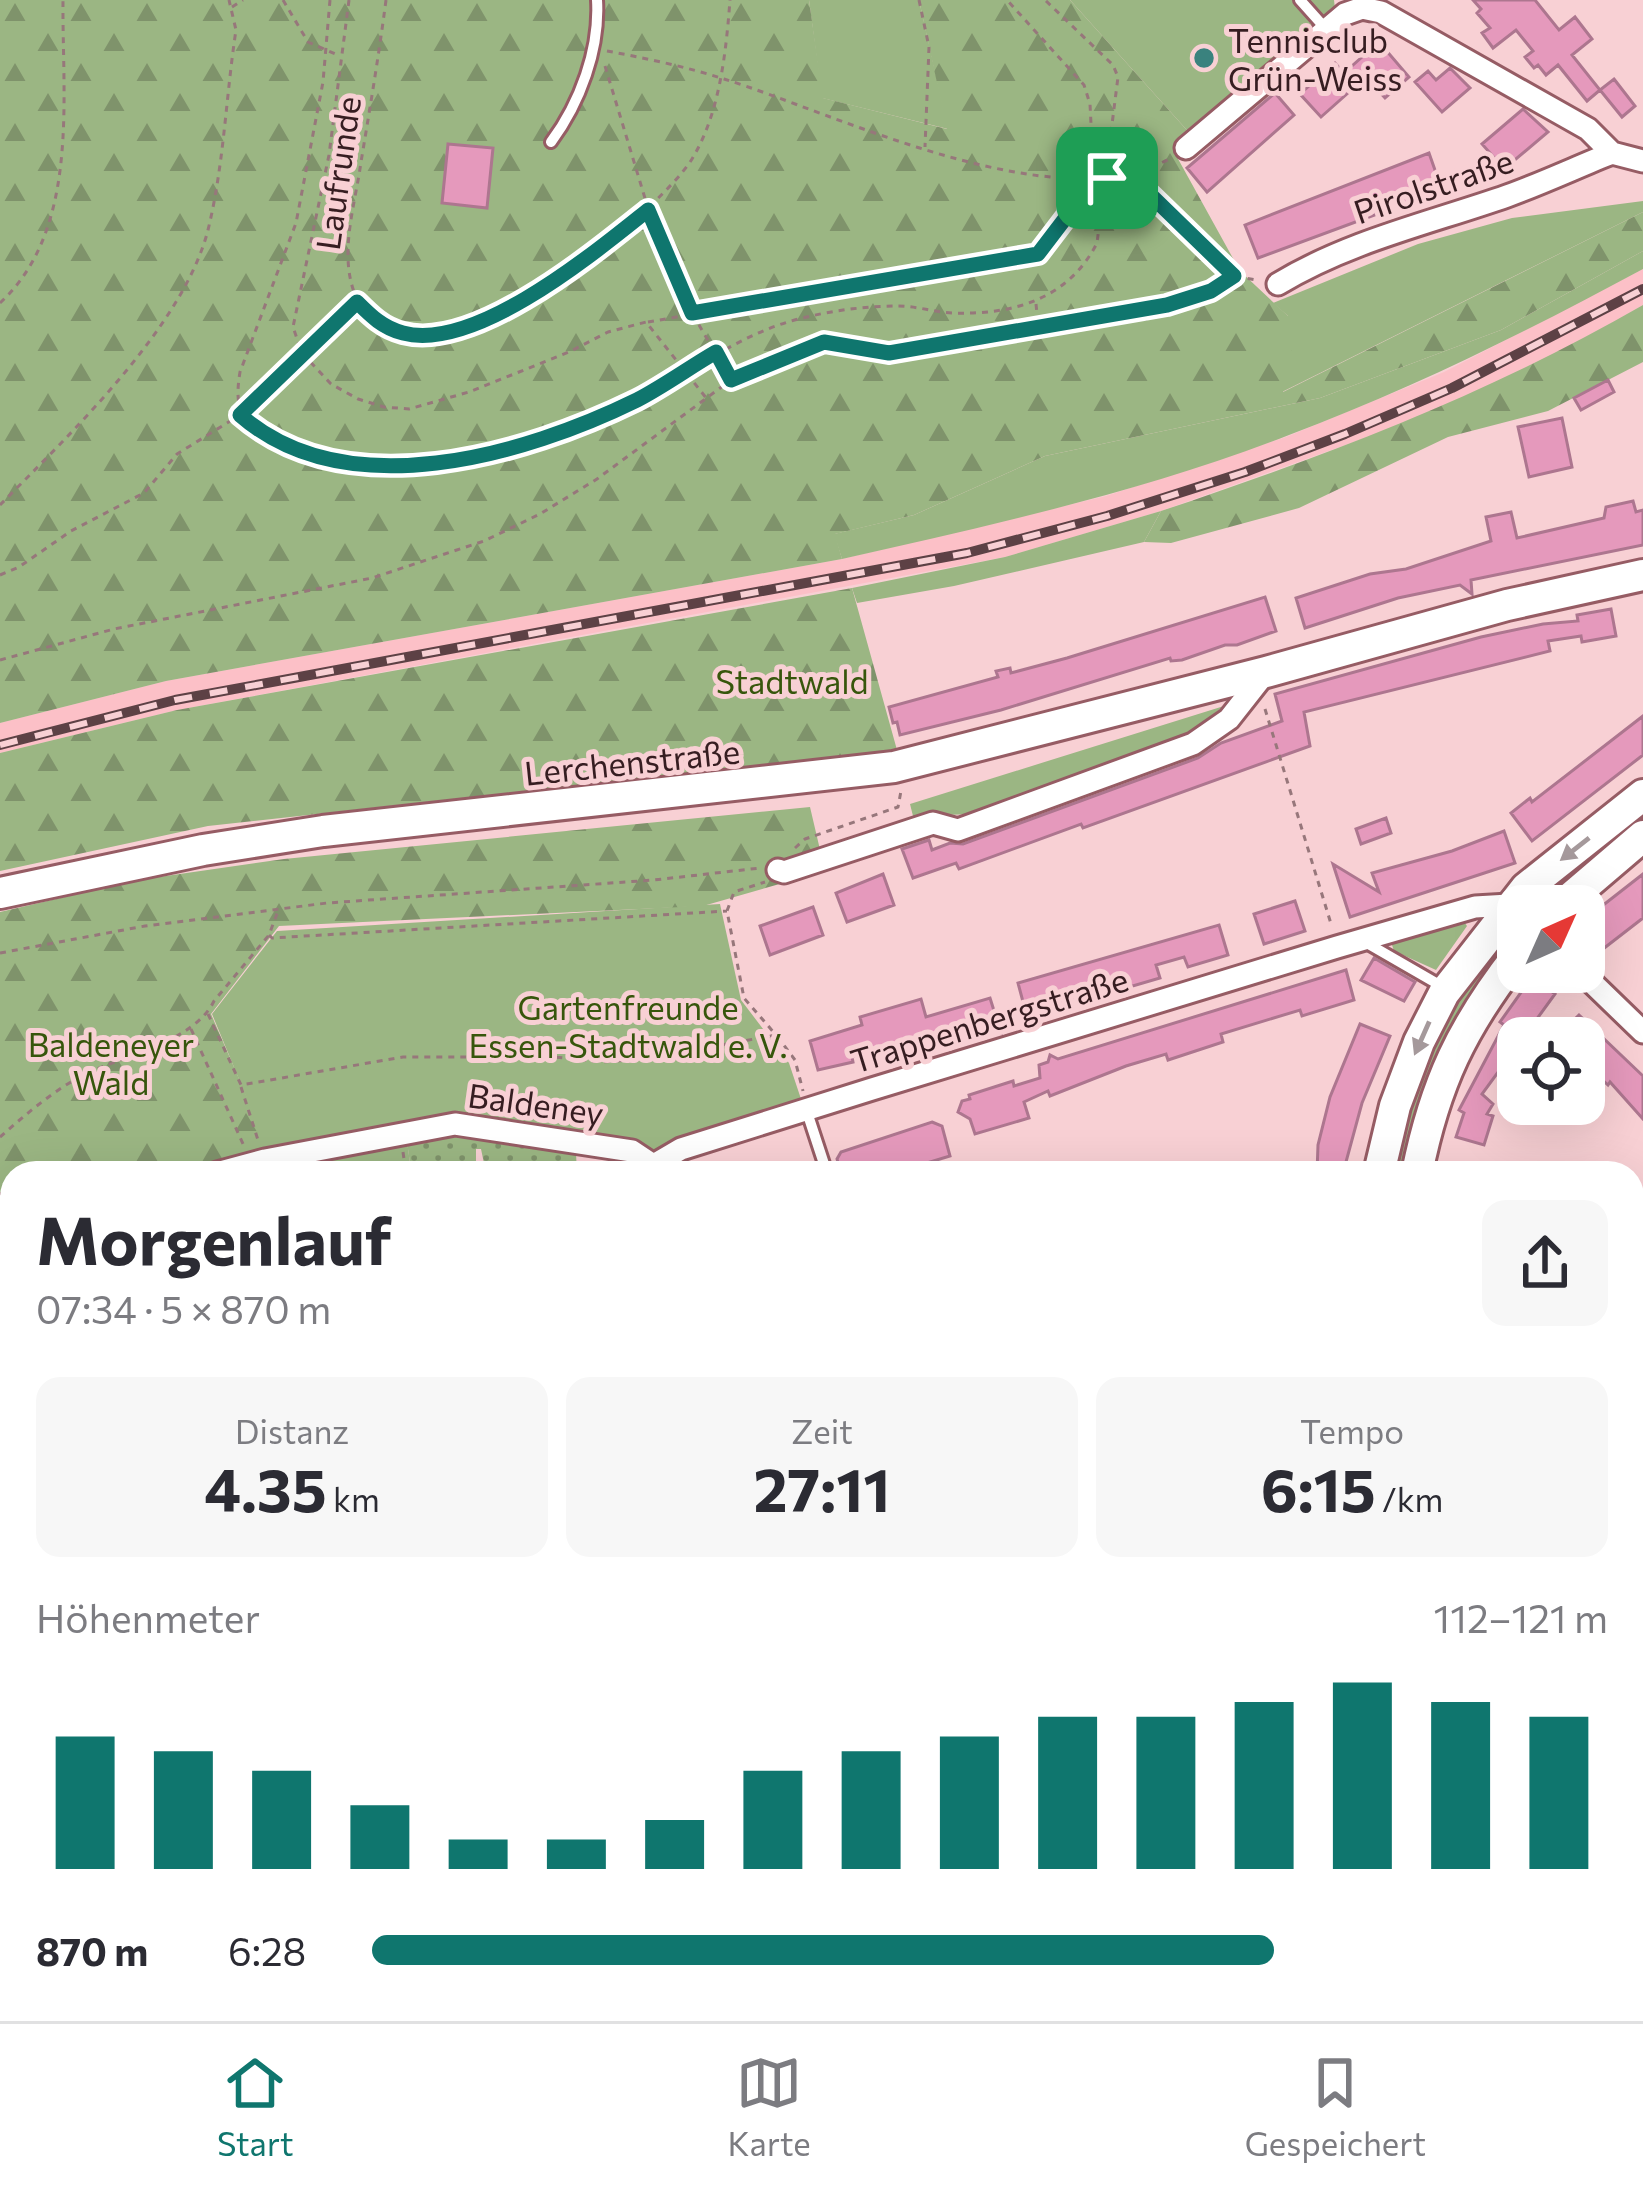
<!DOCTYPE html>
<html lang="de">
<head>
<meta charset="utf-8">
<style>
  body { margin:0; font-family:Commissioner,sans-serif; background:#f7f7f7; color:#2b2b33; height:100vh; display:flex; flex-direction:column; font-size:45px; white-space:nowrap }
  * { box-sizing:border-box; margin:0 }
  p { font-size:39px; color:#7c7c81 }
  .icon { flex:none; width:66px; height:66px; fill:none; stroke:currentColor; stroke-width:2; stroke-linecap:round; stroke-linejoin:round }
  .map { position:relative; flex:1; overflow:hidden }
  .details { position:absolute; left:0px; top:1161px; width:1644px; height:861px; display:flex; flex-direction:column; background:#fff; border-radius:36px 36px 0 0; box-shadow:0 12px 48px #0002 }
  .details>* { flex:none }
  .needle { width:78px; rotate:45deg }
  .fabs { position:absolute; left:1497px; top:885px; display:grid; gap:24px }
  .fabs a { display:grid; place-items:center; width:108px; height:108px; border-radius:24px; background:#fff; box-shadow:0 12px 48px #0002; font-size:60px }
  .pin { position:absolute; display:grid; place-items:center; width:102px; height:102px; color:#fff; margin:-51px; border-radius:24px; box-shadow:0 6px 18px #0006 }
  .round { display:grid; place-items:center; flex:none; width:126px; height:126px; border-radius:24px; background:#f7f7f7 }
  .summary { display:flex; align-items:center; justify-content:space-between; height:204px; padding:0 36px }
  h1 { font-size:66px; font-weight:700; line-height:90px }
  .metrics { display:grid; grid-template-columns:repeat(3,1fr); gap:18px; height:204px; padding:12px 36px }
  .metrics div { display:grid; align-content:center; border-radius:24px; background:#f7f7f7; text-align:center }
  .metrics b { font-size:60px; font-weight:700 }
  .metrics small { font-size:33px; font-weight:400 }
  .metrics p { font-size:33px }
  .chart { height:336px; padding:24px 36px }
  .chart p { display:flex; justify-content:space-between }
  .chart svg { width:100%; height:216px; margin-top:12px; stroke:#0f766e; stroke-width:6 }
  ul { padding:0 36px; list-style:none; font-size:39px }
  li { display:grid; grid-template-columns:192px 144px 1fr; align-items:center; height:90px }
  li i { height:30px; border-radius:15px; background:#0f766e }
  .tabs { display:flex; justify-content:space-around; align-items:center; height:168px; border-top:3px solid #e1e1e2; background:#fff; font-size:33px; color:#7c7c81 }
  .tabs a { display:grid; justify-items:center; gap:6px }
  .tabs .on { color:#0f766e }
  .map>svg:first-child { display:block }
  .built { fill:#fcc0c7 }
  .green { fill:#9bb683 }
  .forest { fill:url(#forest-firs) }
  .park { fill:url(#park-dots) }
  .building { fill:#e599bc; stroke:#ad768f; stroke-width:3 }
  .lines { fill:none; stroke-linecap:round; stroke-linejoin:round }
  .lane-casing { stroke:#965c64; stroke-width:16 }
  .street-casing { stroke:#965c64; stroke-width:27 }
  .secondary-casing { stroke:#965c64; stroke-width:36 }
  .path { stroke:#97777b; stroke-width:3; stroke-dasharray:6 6; stroke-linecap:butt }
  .lane { stroke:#fff; stroke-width:10 }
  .street { stroke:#fff; stroke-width:21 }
  .secondary { stroke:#fff; stroke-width:30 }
  .rail-casing { stroke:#5d4145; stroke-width:10 }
  .rail { stroke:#f8d0d4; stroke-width:6; stroke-dasharray:18; stroke-linecap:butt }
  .oneway { fill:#a5999b }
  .route-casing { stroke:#fff; stroke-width:24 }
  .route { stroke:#0f766e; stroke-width:15 }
  .poi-dot { fill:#3a827e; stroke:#f8d0d4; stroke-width:4.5 }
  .labels { text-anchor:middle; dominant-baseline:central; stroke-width:10; stroke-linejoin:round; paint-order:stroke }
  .poi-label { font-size:33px; fill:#361d21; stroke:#f8d0d4; text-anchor:start }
  .street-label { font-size:33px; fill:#361d21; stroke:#f8d0d4 }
  .park-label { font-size:33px; fill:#37560c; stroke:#f8d0d4 }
</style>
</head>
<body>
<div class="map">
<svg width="1643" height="2021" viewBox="0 0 1643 2021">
  <defs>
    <pattern id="forest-firs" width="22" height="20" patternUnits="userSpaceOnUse" patternTransform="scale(3)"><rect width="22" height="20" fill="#9bb683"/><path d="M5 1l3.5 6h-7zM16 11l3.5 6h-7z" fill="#7f936b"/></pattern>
    <pattern id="park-dots" width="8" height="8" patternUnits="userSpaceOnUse" patternTransform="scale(3)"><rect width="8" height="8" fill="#9bb683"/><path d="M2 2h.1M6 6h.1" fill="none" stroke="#7f936b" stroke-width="1.8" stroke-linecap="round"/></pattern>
  </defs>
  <rect width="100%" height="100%" fill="#f8d0d4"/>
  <path class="built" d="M1643 269V305L1563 351 1421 418 1161 511 1005 557 177 710 0 753V723L166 681 842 559 1106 496 1286 437 1444 372Z"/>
  <path class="green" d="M809 0H919L948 129 822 98Z
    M1070 0H1334L1336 17 1194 138Z
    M1643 201V212L1282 392 1288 316 1273 303 1418 244 1512 218Z
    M1643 251V269C1528 331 1412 389 1289 435 1145 491 993 525 842 559L834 534 914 515 1045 456 1320 398 1501 330Z
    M1161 511 1144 542 954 586 857 603 852 588 1005 557Z
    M1224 706 1185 736 976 814 913 816 910 804Z
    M720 904 741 1000 789 1063 803 1105 654 1152 623 1142 534 1124 269 1152 212 1014 277 931Z
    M1462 919 1467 926 1436 970 1394 951 1392 945 1397 940Z
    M1477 957 1490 966 1498 958 1410 1173H1388L1406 1098Z
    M407 1141 411 1170 476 1161 478 1173H270L275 1162Z
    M621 2010H824L817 2021H614Z
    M1064 2010H1259V2021H1083Z"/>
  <path class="forest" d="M0 0H809L823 98 947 129 919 0H1070L1194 138 1175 150 1177 157 1240 271 1288 316 1293 343 1283 392 1643 212V251L1501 330 1320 398 1045 456 914 515 835 534 842 559 166 681 0 723Z
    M1643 305V362L1548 411 1448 437 1299 508 1171 543 1144 542 1161 511C1328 455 1491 393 1643 305Z
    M852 588 897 750 208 826 0 871V753L177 710Z
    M810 807 825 871 703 906 279 926 211 1014 275 1162 270 1173H12V2010H364L359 2021H0V912L138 880 284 859Z"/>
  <path class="park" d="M462 1115 575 1133 577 1173H486L481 1149H476V1161L411 1170 407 1142Z
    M1643 1789V1895L1632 1896V1790Z"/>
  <path class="building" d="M1473 0H1535L1559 30 1575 17 1592 39 1572 55 1600 90 1587 101 1558 65 1546 75 1538 65 1534 68 1525 57 1533 51 1516 30 1493 48 1482 33 1490 28 1477 13 1481 9Z
    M1379 42 1409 77 1385 98 1366 77 1321 117 1300 94 1335 63 1344 73Z
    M1450 68 1470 88 1442 112 1415 82 1428 71 1436 80Z
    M1614 79 1635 106 1622 117 1600 90Z
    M1275 93 1294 115 1207 192 1187 168Z
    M1523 109 1548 132 1504 169 1482 144Z
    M448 144 493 148 487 208 442 203Z
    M1429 153 1442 190 1258 258 1245 225Z
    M1608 380 1614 392 1581 410 1574 398Z
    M1562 418 1572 467 1529 477 1518 427Z
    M1633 501 1636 512 1643 510V545L1471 580 1472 594 1460 585 1398 598 1305 628 1296 598 1370 574 1406 569 1491 541 1486 517 1511 512 1517 538 1604 518 1606 507Z
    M1265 597 1276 631 1237 645H1225L1182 660 1171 661 1170 658 1001 710 900 735 897 722 893 723 889 707 998 677 996 671 1010 668 1011 673 1067 658Z
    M1611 609 1616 636 1582 642 1581 636 1548 641 1550 651 1304 712 1310 746 1083 828 1081 824 959 869 956 863 913 878 902 849 929 840 932 850 950 843 963 844 1198 758 1221 743 1282 721 1275 694 1481 637 1543 624 1578 621 1577 615Z
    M1643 716V755L1532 841 1511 813 1530 798 1532 802Z
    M1386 818 1391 833 1361 844 1356 829Z
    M1504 831 1515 863 1350 917 1333 864 1379 892 1372 873 1452 851Z
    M883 874 894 905 847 922 836 893Z
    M1643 874V918L1603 949 1584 920Z
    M1295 901 1305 931 1264 944 1254 914Z
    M813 907 823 935 770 955 760 926Z
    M1219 925 1228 955 1188 967 1184 957 1156 965 1160 978 1027 1017 1018 983Z
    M1374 958 1415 982 1404 1001 1361 980Z
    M1346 970 1354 1000 1302 1016 1300 1010 1221 1034 1223 1042 1168 1060 1166 1054 1126 1066 1050 1096 1048 1091 1024 1102 1029 1118 975 1134 970 1119 958 1112 962 1101 970 1099 969 1095 1013 1081 1014 1086 1040 1078 1039 1065 1048 1062 1050 1055 1058 1059Z
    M1532 977 1555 994 1523 1038H1518V1045L1482 1094 1493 1104 1487 1114 1493 1116 1484 1145 1456 1137 1464 1113 1459 1110 1504 1025 1500 1022Z
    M990 998 1001 1033 990 1029 965 1037 946 1028 908 1044 852 1057 853 1062 818 1070 810 1041 862 1025 860 1017 921 999 926 1017Z
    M1579 1015 1643 1076V1119L1610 1082 1608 1085 1584 1063V1038H1555Z
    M1360 1024 1390 1036 1362 1103 1343 1173H1317L1318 1145 1330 1097Z
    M932 1122 942 1126 950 1156 894 1173H841L837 1159 841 1152Z"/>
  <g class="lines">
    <g class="lane-casing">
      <path id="lane" d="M1300 0 1326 29
        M551 142C580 103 600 49 597 0
        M1365 942 1443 987
        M807 1112 827 1173
        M0 1925 12 1946
        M55 2010 85 2021
        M1052 2010 1071 2021
        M182 2021 187 2010
        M502 2021 513 2010
        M926 2021 929 2016 938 2021"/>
    </g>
    <g class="street-casing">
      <path id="street" d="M1186 148 1345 14 1362 8 1381 12 1588 129 1612 153 1643 161
        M1278 284C1349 241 1430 223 1507 196 1543 183 1577 167 1612 153
        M778 870 784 872 933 823 958 830 1193 744 1229 719 1266 672
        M1581 972 1643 1032
        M217 1173 265 1160 455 1124 632 1151 653 1165
        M640 1173 681 1149 872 1089 1337 947 1475 907 1509 905
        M0 1206 12 1204
        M1643 1605 1639 1628 1643 1646"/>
    </g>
    <g class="secondary-casing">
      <path id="secondary" d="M0 893 203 850 323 831 894 767 1266 672 1507 605 1643 575
        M1561 906 1643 836
        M1379 1173 1395 1106 1419 1042 1444 993 1526 888 1643 795
        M1417 1173C1435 1083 1462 1027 1518 955
        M1428 2010 1429 2021
        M1463 2010 1464 2021"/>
    </g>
    <path class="path" d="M283 0 308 42 340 56
      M330 0 323 82 296 223 240 372C232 420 248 425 288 444 393 493 539 449 637 400 695 371 742 331 807 317 835 310 869 306 898 306 916 306 934 312 952 313 1012 315 1068 300 1097 243L1118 77 1113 65 1045 0
      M349 0 329 155 293 327 302 353 331 384 358 399 384 407 409 409 469 392 569 352 608 332 646 322 707 399
      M386 0C379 54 370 108 361 162 355 206 338 255 356 297 407 417 654 220 692 159 720 113 726 52 730 0
      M919 0 929 47 925 147
      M232 7 243 0
      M607 51C645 58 687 67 724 79 840 115 1054 222 1169 159
      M605 66 654 228 692 313 730 378
      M1132 177 1234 276 1256 280
      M0 303C80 229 62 99 63 0
      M1036 304 1038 324
      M648 322 1038 254 1067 216 1091 124 1090 104 1084 85 1007 0
      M0 505C70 434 183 327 208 230 224 165 226 95 236 30L229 0
      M0 575 19 567 71 531 144 493 177 454 240 415 357 302
      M0 660 114 629 372 578 484 541 540 514 597 479 731 380 824 342 888 353 1167 305 1211 291 1234 276
      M1265 709 1332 927
      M795 848 805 839 898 807 901 791
      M269 935 272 938 727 911
      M0 953 145 926 327 903 654 880 760 868
      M208 1014 241 1085 403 1057H554L602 1062 645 1059 776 1035 744 998 727 911 734 892 765 882
      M191 1029 244 1146
      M777 1036 795 1060 803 1091
      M241 1087 258 1140
      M0 1137C24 1116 48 1095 76 1079 117 1056 193 1044 214 1001L269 935 278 911
      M403 1152 406 1173
      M552 1173 556 1162
      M1632 1512 1643 1513
      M0 1578 12 1573
      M1632 1864 1643 1865
      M550 2010 563 2021
      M445 2021 451 2010
      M635 2021 642 2010"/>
    <use href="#lane" class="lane"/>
    <use href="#street" class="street"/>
    <use href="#secondary" class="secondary"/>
    <g class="rail-casing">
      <path id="rail" d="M0 745 175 700 967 553 1107 516 1245 472 1345 434 1452 388 1643 289"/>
    </g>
    <use href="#rail" class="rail"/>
  </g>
  <defs><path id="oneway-solid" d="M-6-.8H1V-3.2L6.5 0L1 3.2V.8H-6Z" transform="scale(3)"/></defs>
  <g class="oneway">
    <use href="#oneway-solid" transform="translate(1575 849) rotate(142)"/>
    <use href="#oneway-solid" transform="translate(1422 1038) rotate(114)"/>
  </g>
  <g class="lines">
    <g class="route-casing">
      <path id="route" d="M1131 176 1234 276 1211 291 1167 305 889 353 824 342 731 380 716 352C690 367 664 386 637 400 525 455 346 508 240 415L357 302C371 316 383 328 403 333 475 352 594 253 648 210L692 313 1038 254 1067 216 1076 177Z"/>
    </g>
    <use href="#route" class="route"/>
  </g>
  <circle class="poi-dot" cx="1204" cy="58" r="12"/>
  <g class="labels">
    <g class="poi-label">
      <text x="1228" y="39">Tennisclub<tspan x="1228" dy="38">Grün-Weiss</tspan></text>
    </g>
    <g class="street-label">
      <text transform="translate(337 173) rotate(-82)">Laufrunde</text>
      <text transform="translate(1433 185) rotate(-19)">Pirolstraße</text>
      <text transform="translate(632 761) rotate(-6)">Lerchenstraße</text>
      <text transform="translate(989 1019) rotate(-17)">Trappenbergstraße</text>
      <text transform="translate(536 1103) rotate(8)">Baldeney</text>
    </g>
    <g class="park-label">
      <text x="792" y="680">Stadtwald</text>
      <text x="628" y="1006">Gartenfreunde<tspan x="628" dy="38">Essen-Stadtwald e. V.</tspan></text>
      <text x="111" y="1043">Baldeneyer<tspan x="111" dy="38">Wald</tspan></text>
    </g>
  </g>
</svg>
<div class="fabs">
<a><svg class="needle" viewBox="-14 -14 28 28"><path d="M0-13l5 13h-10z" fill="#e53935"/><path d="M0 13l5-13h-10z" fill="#7c7c81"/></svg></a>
<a><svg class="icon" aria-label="locate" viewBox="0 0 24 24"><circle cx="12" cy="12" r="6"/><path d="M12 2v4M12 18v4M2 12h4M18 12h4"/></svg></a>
</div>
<div class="pin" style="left:1107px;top:178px;background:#1e9e55"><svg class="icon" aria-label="arrive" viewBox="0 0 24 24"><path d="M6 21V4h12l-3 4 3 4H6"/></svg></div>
<section class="details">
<div class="summary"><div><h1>Morgenlauf</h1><p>07:34 · 5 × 870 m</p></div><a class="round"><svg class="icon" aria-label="share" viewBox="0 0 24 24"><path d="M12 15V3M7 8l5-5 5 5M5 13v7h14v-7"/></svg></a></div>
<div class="metrics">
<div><p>Distanz</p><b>4.35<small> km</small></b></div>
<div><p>Zeit</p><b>27:11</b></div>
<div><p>Tempo</p><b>6:15<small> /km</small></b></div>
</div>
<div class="chart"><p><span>Höhenmeter</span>112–121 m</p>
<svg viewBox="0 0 160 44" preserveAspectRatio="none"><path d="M5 44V17M15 44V20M25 44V24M35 44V31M45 44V38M55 44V38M65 44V34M75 44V24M85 44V20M95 44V17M105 44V13M115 44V13M125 44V10M135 44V6M145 44V10M155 44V13"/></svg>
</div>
<ul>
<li><b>870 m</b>6:28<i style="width:73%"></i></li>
</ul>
</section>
</div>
<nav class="tabs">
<a class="on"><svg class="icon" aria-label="home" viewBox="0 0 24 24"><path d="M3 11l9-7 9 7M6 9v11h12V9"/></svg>Start</a>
<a><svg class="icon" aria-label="map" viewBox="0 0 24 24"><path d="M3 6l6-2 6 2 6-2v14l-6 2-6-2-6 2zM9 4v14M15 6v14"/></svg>Karte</a>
<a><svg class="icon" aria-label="saved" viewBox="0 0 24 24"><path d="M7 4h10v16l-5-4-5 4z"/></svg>Gespeichert</a>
</nav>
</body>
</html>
